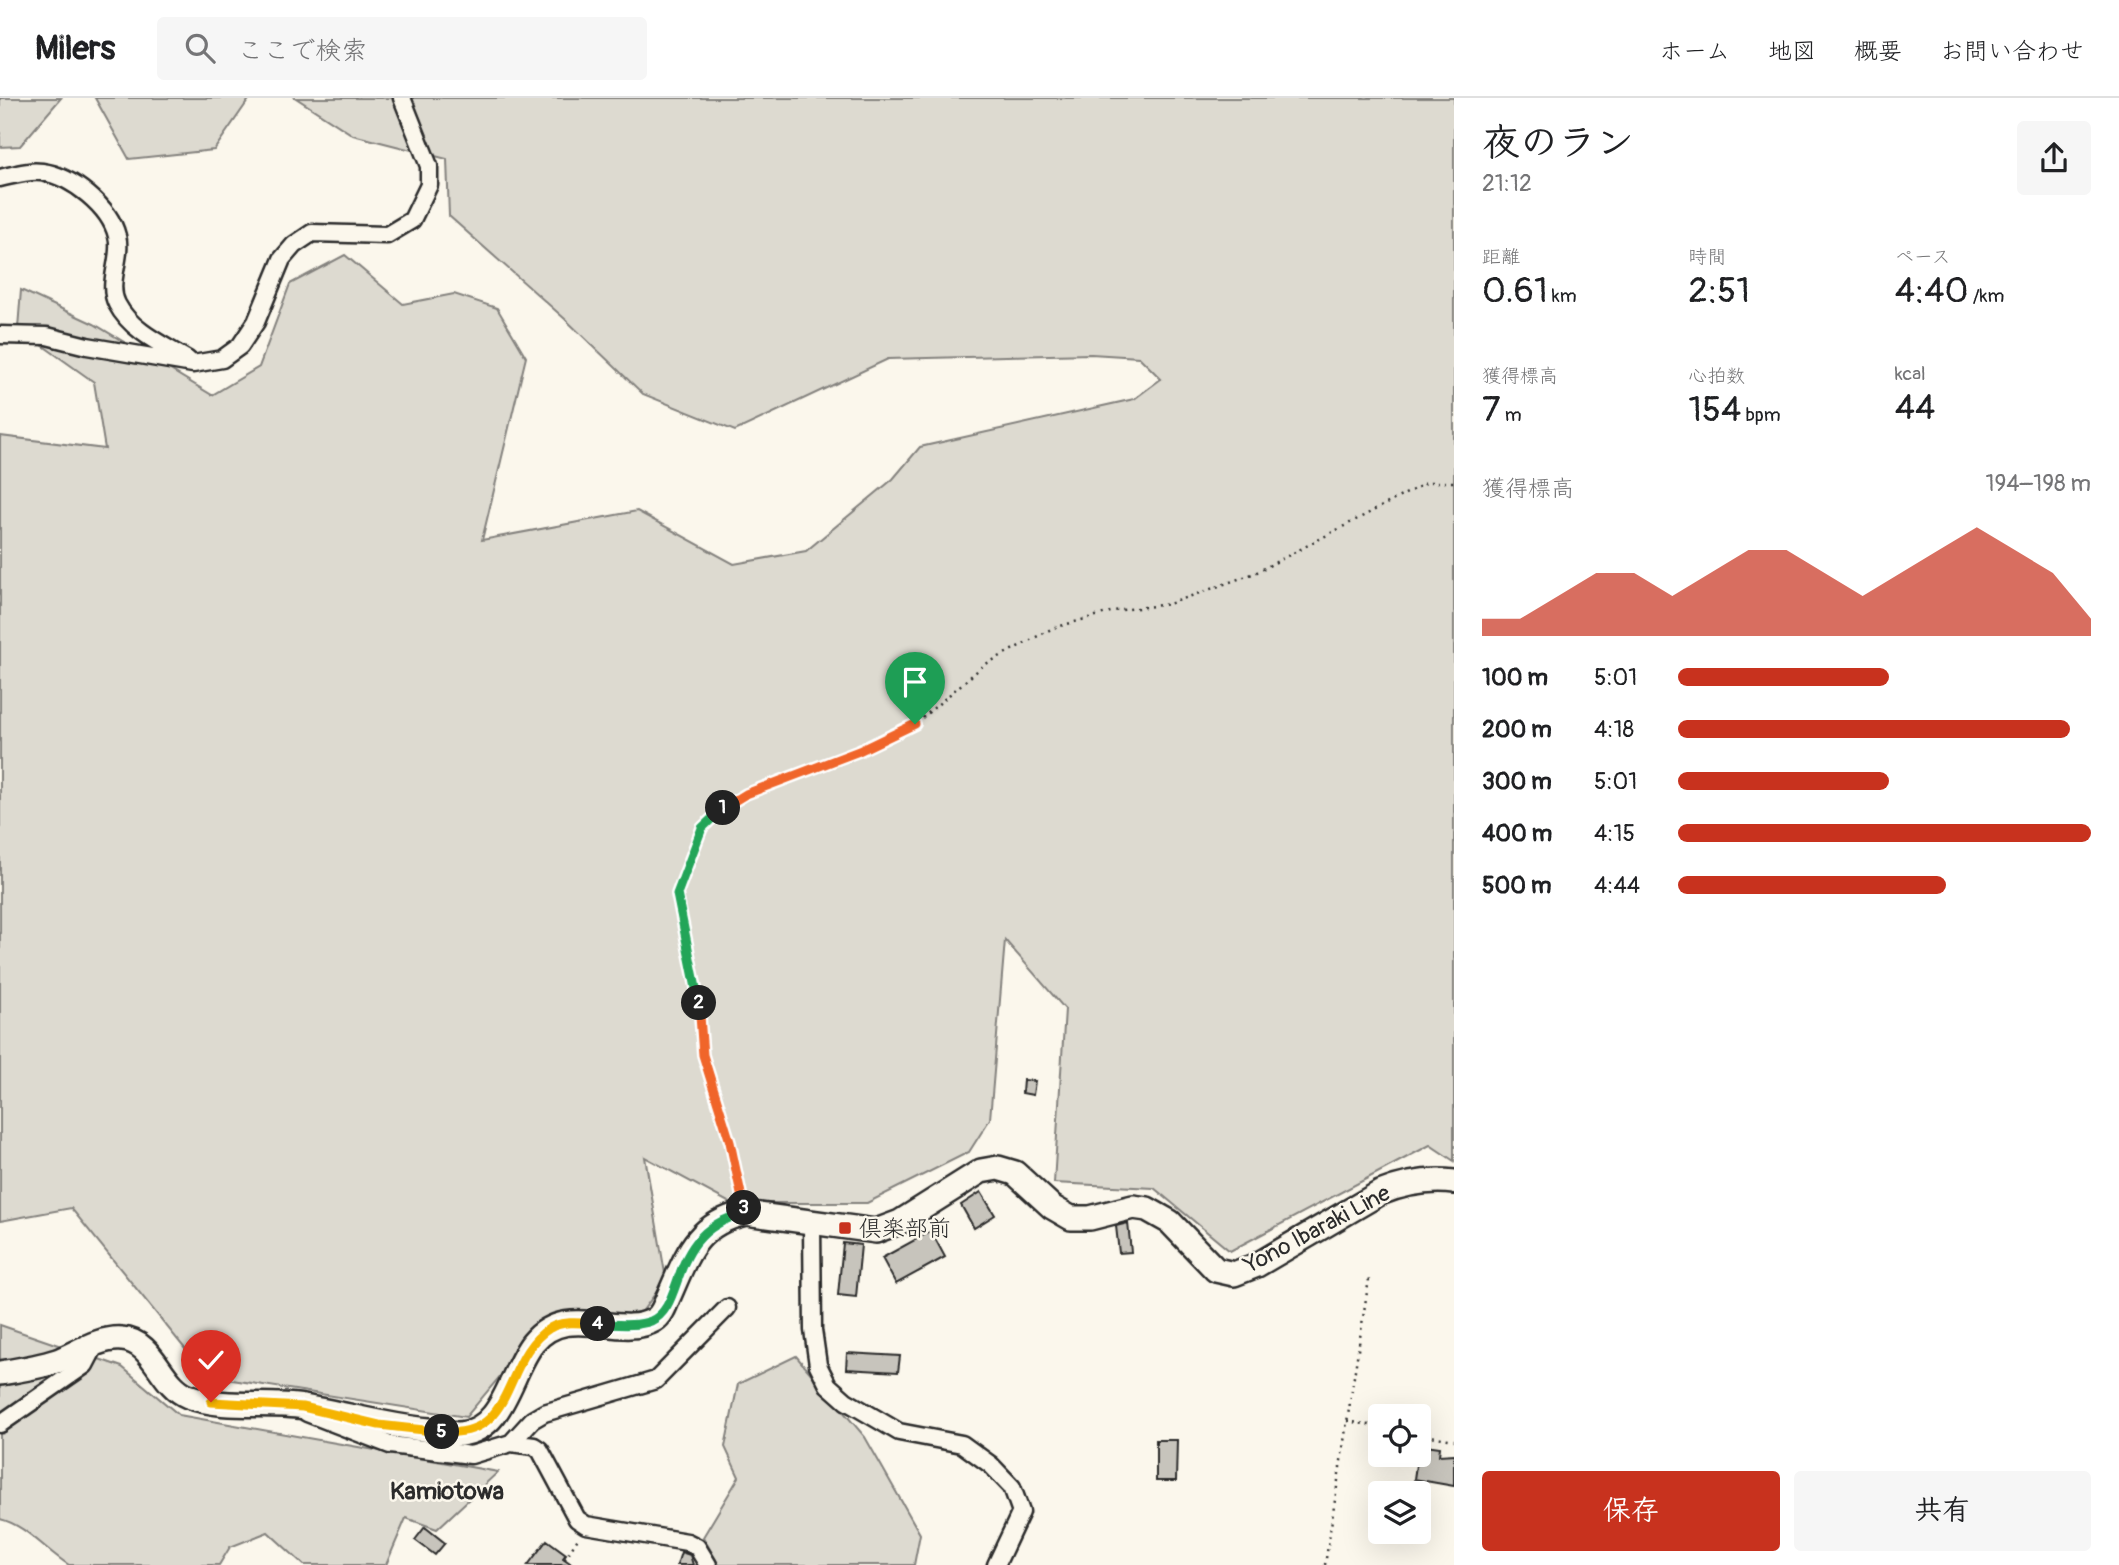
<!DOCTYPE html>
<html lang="ja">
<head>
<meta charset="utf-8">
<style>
  body { margin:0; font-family:Pangolin,"Klee One",sans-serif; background:#f6f6f6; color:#202124; height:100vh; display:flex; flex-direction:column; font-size:26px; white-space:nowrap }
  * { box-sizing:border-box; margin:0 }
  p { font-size:23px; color:#757577 }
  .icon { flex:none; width:38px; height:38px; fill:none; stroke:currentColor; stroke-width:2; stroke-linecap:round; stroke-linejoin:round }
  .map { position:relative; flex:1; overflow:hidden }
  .sheet { display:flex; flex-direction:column; background:#fff; width:665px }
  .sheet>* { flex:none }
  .fabs { position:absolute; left:1368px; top:1306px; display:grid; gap:14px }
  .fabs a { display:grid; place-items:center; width:63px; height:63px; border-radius:7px; background:#fff; box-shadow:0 7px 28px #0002; font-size:35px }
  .pin { position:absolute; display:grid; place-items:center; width:60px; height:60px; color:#fff; margin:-72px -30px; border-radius:50% 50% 50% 0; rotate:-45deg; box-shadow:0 0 7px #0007 }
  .pin .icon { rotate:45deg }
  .km { position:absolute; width:35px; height:35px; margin:-18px; border-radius:50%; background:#222; color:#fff; font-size:19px; line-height:35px; text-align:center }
  .round { display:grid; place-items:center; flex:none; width:74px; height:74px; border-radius:7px; background:#f6f6f6 }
  .headline { display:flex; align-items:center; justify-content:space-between; height:119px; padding:0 28px }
  h1 { font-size:38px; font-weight:600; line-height:52px }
  .stats { display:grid; grid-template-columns:repeat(3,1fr); gap:10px; height:119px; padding:7px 28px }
  .stats div { display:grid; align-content:center }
  .stats b { font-size:35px; font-weight:600 }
  .stats small { font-size:19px; font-weight:400 }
  .stats p { font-size:19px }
  .chart { height:196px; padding:14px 28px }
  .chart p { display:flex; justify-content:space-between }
  .chart svg { width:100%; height:126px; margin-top:7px; fill:#c8321e; opacity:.7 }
  .action { display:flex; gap:14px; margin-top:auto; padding:14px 28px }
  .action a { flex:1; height:80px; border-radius:7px; background:#c8321e; color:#fff; font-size:28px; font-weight:600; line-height:80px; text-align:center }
  .action a+a { background:#f6f6f6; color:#202124 }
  ul { padding:0 28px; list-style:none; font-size:23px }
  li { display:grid; grid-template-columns:112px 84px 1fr; align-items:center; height:52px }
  li i { height:18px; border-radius:9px; background:#c8321e }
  header { display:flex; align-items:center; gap:42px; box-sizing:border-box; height:98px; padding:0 35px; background:#fff; border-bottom:2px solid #e0e0e0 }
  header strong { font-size:33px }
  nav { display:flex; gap:38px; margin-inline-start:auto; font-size:24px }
  .search { width:490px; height:63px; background:#f6f6f6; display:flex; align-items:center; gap:18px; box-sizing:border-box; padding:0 24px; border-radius:7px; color:#757577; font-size:26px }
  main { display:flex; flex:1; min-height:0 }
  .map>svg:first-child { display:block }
  .green { fill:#dddad0; stroke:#84827e; stroke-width:2 }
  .building { fill:#c7c4bc; stroke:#2b2b2b; stroke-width:2 }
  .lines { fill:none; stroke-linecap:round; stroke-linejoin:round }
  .street-casing { stroke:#2b2b2b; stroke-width:21 }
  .secondary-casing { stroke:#2b2b2b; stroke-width:28 }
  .path { stroke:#2b2b2b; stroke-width:2.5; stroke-dasharray:2 5; stroke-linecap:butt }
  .street { stroke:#fbf7ec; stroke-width:16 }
  .secondary { stroke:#fbf7ec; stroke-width:23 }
  .split-1-casing { stroke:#fff; stroke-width:14 }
  .split-2-casing { stroke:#fff; stroke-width:14 }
  .split-3-casing { stroke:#fff; stroke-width:14 }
  .split-4-casing { stroke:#fff; stroke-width:14 }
  .split-5-casing { stroke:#fff; stroke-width:14 }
  .split-6-casing { stroke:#fff; stroke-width:14 }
  .split-1 { stroke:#f0652b; stroke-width:9 }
  .split-2 { stroke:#22a559; stroke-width:9 }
  .split-3 { stroke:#f0652b; stroke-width:9 }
  .split-4 { stroke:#22a559; stroke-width:9 }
  .split-5 { stroke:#f5b400; stroke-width:9 }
  .split-6 { stroke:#f5b400; stroke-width:9 }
  .poi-dot { fill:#c8321e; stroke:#fbf7ec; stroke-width:2.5 }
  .labels { text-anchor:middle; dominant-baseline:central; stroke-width:5; stroke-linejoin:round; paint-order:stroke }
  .poi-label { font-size:23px; fill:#2b2b2b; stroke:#fbf7ec; text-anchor:start }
  .street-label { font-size:23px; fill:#2b2b2b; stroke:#fbf7ec }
  .neighbourhood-label { font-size:24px; font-weight:bold; fill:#2b2b2b; stroke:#fbf7ec }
</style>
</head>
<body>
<header>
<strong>Milers</strong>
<div class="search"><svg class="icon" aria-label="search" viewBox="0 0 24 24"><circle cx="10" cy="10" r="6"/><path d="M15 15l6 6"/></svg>ここで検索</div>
<nav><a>ホーム</a><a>地図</a><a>概要</a><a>お問い合わせ</a></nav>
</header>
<main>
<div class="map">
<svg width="1454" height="1467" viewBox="0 0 1454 1467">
  <rect width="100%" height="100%" fill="#fbf7ec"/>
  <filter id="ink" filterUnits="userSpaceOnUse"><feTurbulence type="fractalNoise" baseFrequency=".0143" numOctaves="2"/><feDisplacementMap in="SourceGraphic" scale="14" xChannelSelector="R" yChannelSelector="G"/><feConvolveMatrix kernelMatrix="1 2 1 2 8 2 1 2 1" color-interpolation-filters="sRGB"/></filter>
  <g filter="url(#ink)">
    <path class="green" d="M0 0H61L20 48 0 49Z
      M95 0H250L214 52 129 61Z
      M296 0H1454V1063L1430 1047 1230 1153 1154 1090 1054 1085 1065 911 1005 842 990 1021 969 1054 867 1105H730L645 1059 666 1181 638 1219 547 1222 466 1319 207 1278 71 1110 0 1123V338L105 351 94 284 18 230 21 192 94 226 212 297 259 269 290 186 345 157 403 206 454 196 497 210 526 259 482 442 637 413 734 466 806 453 893 381 920 349 1134 301 1161 281 1139 259 1091 256 888 261 735 333 643 296 565 221 449 118 447 61 353 37Z
      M0 1227 122 1269 179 1317 498 1374 437 1431 406 1420 386 1467H304L268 1434 230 1449 219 1467H69C46 1453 26 1427 0 1421Z
      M796 1258 865 1339 920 1436 914 1467H719L703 1439 739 1379 725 1349 738 1286Z"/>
    <path class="building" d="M1023 982 1035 983 1033 997 1022 995Z
      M981 1094 995 1117 974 1130 961 1107Z
      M1128 1125 1131 1154 1119 1155 1116 1128Z
      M931 1133 945 1159 896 1186 882 1160Z
      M843 1145 861 1147 856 1199 838 1197Z
      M847 1255 900 1258 898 1274 846 1271Z
      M1156 1342H1177L1176 1383H1156Z
      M1419 1346 1440 1349 1439 1357 1454 1356V1388L1414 1381Z
      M425 1429 445 1445 435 1457 415 1442Z
      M547 1442 566 1456 563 1460 573 1467H528Z
      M681 1454 690 1457 693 1467H677Z"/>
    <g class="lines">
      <g class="street-casing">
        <path id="street" d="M0 80C14 77 28 72 42 74 72 78 110 109 117 138 123 159 106 185 117 206 131 233 163 247 188 262
          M0 237 47 238 87 248 193 266 222 261 240 248 256 224 282 161 294 147 312 135 387 137 412 122 429 87V68L402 0
          M812 1126 813 1232 818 1267 828 1287 846 1303 899 1334 962 1346 991 1367 1012 1389 1021 1414 996 1467
          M307 1315 390 1347 471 1357 511 1345 532 1322 544 1315 656 1282 727 1210
          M0 1326 85 1267 96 1246
          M511 1345 534 1348 540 1352 577 1421 586 1427 687 1444 697 1449 708 1467"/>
      </g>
      <g class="secondary-casing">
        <path id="secondary" d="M0 1275C19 1272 39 1269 57 1263 77 1255 100 1239 122 1241 154 1243 160 1287 188 1298 225 1312 266 1303 304 1309 346 1316 386 1328 429 1332 439 1333 451 1336 460 1336 505 1332 510 1273 533 1245 567 1203 619 1242 654 1222 661 1218 665 1208 668 1200 687 1158 694 1127 745 1115L876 1133 900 1124 981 1073 998 1070 1015 1075 1052 1109 1071 1120H1090L1133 1109 1147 1111 1170 1124 1216 1172 1234 1176 1257 1167 1380 1095C1405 1085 1428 1081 1454 1084"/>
      </g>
      <path class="path" d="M740 1099 730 1044 703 957 698 925 699 899 677 796 702 730 723 710 746 696 859 653 915 626 984 567 1053 530 1114 513 1169 506 1255 475 1428 384H1454
        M1347 1323 1381 1329
        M1419 1336 1454 1342
        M561 1467 579 1439
        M1325 1467 1369 1181"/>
      <use href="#street" class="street"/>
      <use href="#secondary" class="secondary"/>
    </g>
  </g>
  <g class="lines" filter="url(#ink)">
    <g class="split-1-casing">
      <path id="split-1" d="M723 710 746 696 859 653 915 626"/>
    </g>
    <g class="split-2-casing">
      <path id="split-2" d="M699 905 677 796 702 730 723 710"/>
    </g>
    <g class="split-3-casing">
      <path id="split-3" d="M699 905 703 957 730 1044 744 1110"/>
    </g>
    <g class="split-4-casing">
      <path id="split-4" d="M598 1226C615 1226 635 1229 651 1223 687 1208 666 1134 745 1115L744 1110"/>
    </g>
    <g class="split-5-casing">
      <path id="split-5" d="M442 1334C518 1341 501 1260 550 1230 564 1222 582 1225 598 1226"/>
    </g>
    <g class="split-6-casing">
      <path id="split-6" d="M211 1304 303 1309 379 1327 442 1334"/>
    </g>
    <use href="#split-1" class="split-1"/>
    <use href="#split-2" class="split-2"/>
    <use href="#split-3" class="split-3"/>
    <use href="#split-4" class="split-4"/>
    <use href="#split-5" class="split-5"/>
    <use href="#split-6" class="split-6"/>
  </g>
  <rect class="poi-dot" x="838" y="1123" width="14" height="14" rx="3.5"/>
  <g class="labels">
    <g class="poi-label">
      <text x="859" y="1130">倶楽部前</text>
    </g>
    <g class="street-label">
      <text transform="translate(1317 1131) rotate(-28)">Yono Ibaraki Line</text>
    </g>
    <g class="neighbourhood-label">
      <text x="447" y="1393">Kamiotowa</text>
    </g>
  </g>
</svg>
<div class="fabs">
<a><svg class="icon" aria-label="locate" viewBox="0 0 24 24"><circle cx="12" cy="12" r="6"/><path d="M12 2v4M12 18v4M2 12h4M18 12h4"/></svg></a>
<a><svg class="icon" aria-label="layers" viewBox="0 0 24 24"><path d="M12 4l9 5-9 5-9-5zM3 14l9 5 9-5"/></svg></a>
</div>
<div class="pin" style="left:915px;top:626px;background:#1e9e55"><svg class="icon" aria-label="arrive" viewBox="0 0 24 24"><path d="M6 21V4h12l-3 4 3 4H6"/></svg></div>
<div class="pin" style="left:211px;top:1304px;background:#d93025"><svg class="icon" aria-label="check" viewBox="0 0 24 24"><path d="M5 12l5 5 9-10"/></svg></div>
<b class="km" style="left:723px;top:710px">1</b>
<b class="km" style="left:699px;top:905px">2</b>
<b class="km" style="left:744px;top:1110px">3</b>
<b class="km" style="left:598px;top:1226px">4</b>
<b class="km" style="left:442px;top:1334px">5</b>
</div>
<section class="sheet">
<div class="headline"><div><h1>夜のラン</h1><p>21:12</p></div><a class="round"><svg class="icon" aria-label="share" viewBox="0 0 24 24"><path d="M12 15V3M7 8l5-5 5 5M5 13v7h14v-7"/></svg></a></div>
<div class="stats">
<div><p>距離</p><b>0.61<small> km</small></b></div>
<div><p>時間</p><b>2:51</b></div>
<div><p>ペース</p><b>4:40<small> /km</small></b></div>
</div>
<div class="stats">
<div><p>獲得標高</p><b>7<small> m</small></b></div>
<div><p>心拍数</p><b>154<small> bpm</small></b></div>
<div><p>kcal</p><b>44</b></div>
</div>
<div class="chart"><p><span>獲得標高</span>194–198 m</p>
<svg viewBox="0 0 160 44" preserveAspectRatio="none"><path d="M0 44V38L10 38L20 30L30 22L40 22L50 30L60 22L70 14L80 14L90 22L100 30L110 22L120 14L130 6L140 14L150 22L160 38V44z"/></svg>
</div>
<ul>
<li><b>100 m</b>5:01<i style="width:51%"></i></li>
<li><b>200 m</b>4:18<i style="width:95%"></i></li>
<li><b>300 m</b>5:01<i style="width:51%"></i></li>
<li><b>400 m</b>4:15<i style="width:100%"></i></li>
<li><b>500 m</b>4:44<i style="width:65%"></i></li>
</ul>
<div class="action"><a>保存</a><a>共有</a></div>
</section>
</main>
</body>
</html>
